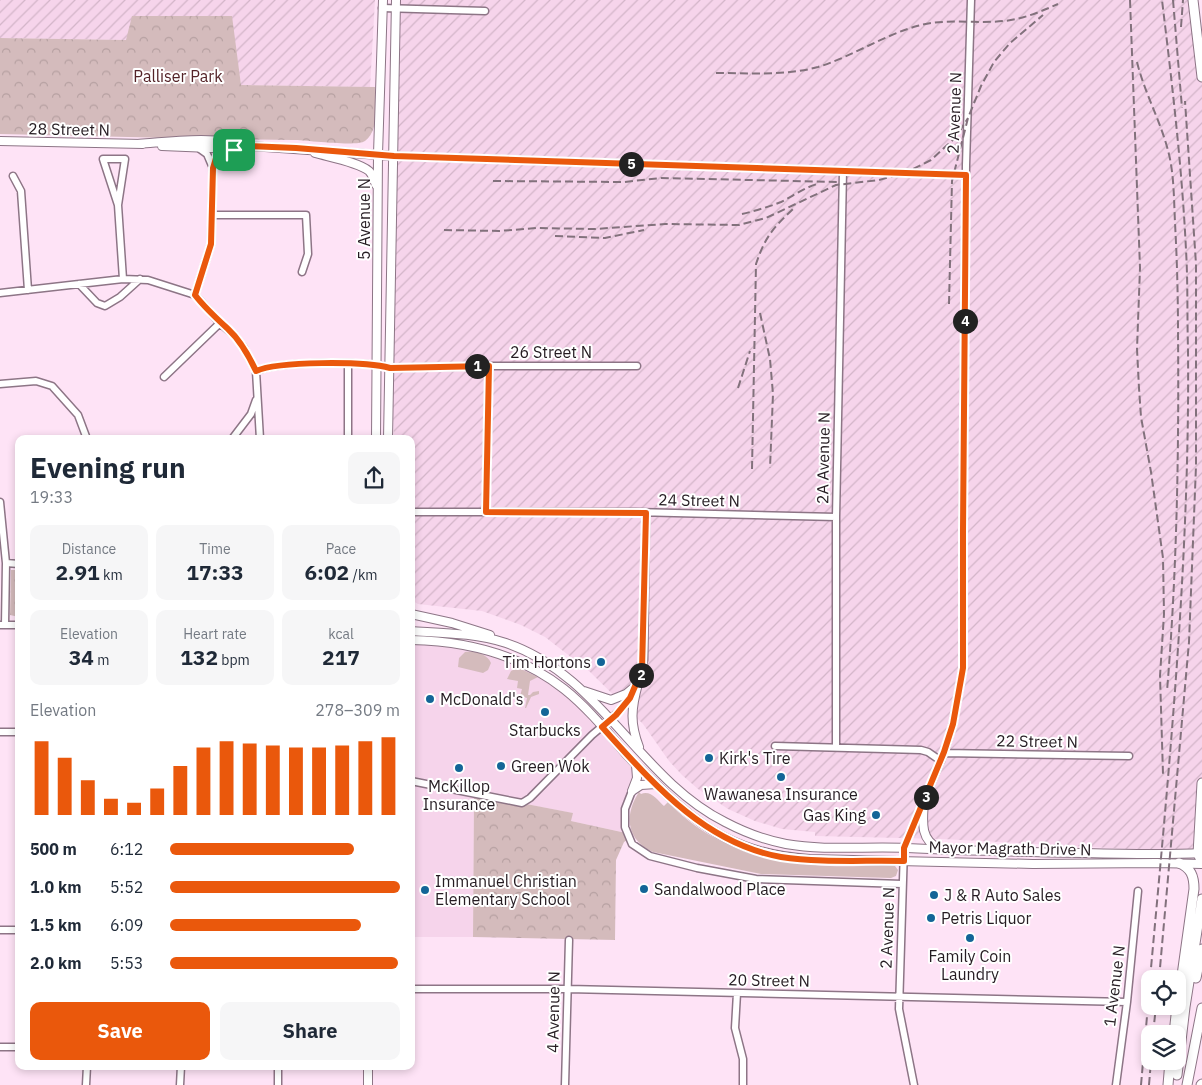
<!DOCTYPE html>
<html lang="en">
<head>
<meta charset="utf-8">
<style>
  body { margin:0; font-family:"IBM Plex Sans",sans-serif; background:#f6f6f7; color:#1f2937; height:100vh; display:flex; flex-direction:column; font-size:19px; white-space:nowrap }
  * { box-sizing:border-box; margin:0 }
  p { font-size:16px; color:#747a83 }
  .icon { flex:none; width:28px; height:28px; fill:none; stroke:currentColor; stroke-width:2; stroke-linecap:round; stroke-linejoin:round }
  .map { position:relative; flex:1; overflow:hidden }
  .panel { position:absolute; left:15px; top:435px; width:400px; height:635px; display:flex; flex-direction:column; background:#fff; border-radius:10px; box-shadow:0 2px 8px #0003 }
  .panel>* { flex:none }
  .buttons { position:absolute; left:1141px; top:970px; display:grid; gap:10px }
  .buttons a { display:grid; place-items:center; width:45px; height:45px; border-radius:10px; background:#fff; box-shadow:0 2px 8px #0003; font-size:25px }
  .pin { position:absolute; display:grid; place-items:center; width:42px; height:42px; color:#fff; margin:-21px; border-radius:10px; box-shadow:0 2px 8px #0006 }
  .km { position:absolute; width:25px; height:25px; margin:-12px; border-radius:50%; background:#222; color:#fff; font-size:14px; line-height:25px; text-align:center }
  .round { display:grid; place-items:center; flex:none; width:52px; height:52px; border-radius:10px; background:#f6f6f7 }
  .headline { display:flex; align-items:center; justify-content:space-between; height:85px; padding:0 15px }
  h1 { font-size:28px; font-weight:700; line-height:38px }
  .stats { display:grid; grid-template-columns:repeat(3,1fr); gap:8px; height:85px; padding:5px 15px }
  .stats div { display:grid; align-content:center; border-radius:10px; background:#f6f6f7; text-align:center }
  .stats b { font-size:21px; font-weight:700 }
  .stats small { font-size:14px; font-weight:400 }
  .stats p { font-size:14px }
  .chart { height:140px; padding:10px 15px }
  .chart p { display:flex; justify-content:space-between }
  .chart svg { width:100%; height:90px; margin-top:5px; stroke:#ea580c; stroke-width:6 }
  .button { display:flex; gap:10px; margin-top:auto; padding:10px 15px }
  .button a { flex:1; height:58px; border-radius:10px; background:#ea580c; color:#fff; font-size:20px; font-weight:700; line-height:58px; text-align:center }
  .button a+a { background:#f6f6f7; color:#1f2937 }
  ul { padding:0 15px; list-style:none; font-size:16px }
  li { display:grid; grid-template-columns:80px 60px 1fr; align-items:center; height:38px }
  li i { height:12px; border-radius:6px; background:#ea580c }
  .map>svg:first-child { display:block }
  .built { fill:#f6d4eb }
  .industrial { fill:url(#industrial-furrows) }
  .grass { fill:#d4bbbc }
  .park { fill:url(#park-crowns) }
  .lines { fill:none; stroke-linecap:round; stroke-linejoin:round }
  .minor-casing { stroke:#8d7586; stroke-width:9 }
  .major-casing { stroke:#8d7586; stroke-width:10 }
  .highway-casing { stroke:#8d7586; stroke-width:11 }
  .minor { stroke:#fff; stroke-width:6 }
  .major { stroke:#fff; stroke-width:8 }
  .highway { stroke:#fff; stroke-width:9 }
  .rail { stroke:#82717c; stroke-width:2; stroke-dasharray:8 4; stroke-linecap:butt }
  .route-casing { stroke:#fff; stroke-width:10 }
  .route { stroke:#ea580c; stroke-width:6 }
  .poi-dot { fill:#136597; stroke:#fff; stroke-width:2 }
  .labels { text-anchor:middle; dominant-baseline:central; stroke-width:4; stroke-linejoin:round; paint-order:stroke }
  .park-label { font-size:16px; fill:#542328; stroke:#fff }
  .street-label { font-size:16px; fill:#251c22; stroke:#fff }
  .poi-label { font-size:16px; fill:#251c22; stroke:#fff; text-anchor:start }
</style>
</head>
<body>
<div class="map">
<svg width="1202" height="1085" viewBox="0 0 1202 1085">
  <defs>
    <pattern id="industrial-furrows" width="10" height="10" patternUnits="userSpaceOnUse" patternTransform="scale(1.25)"><rect width="10" height="10" fill="#f6d4eb"/><path d="M-1 1l2-2M0 10L10 0M9 11l2-2" fill="none" stroke="#d3b5c9"/></pattern>
    <pattern id="park-crowns" width="20" height="18" patternUnits="userSpaceOnUse" patternTransform="scale(1.25)"><rect width="20" height="18" fill="#d4bbbc"/><path d="M2 6a3 3 0 1 1 6 0M12 15a3 3 0 1 1 6 0" fill="none" stroke="#b6a0a1"/></pattern>
  </defs>
  <rect width="100%" height="100%" fill="#fee3f6"/>
  <path class="built" d="M420 640 495 653 564 689 638 771 626 805V833L571 821 572 813 474 794 473 937H411V644Z"/>
  <path class="industrial" d="M0 0H375L370 87 241 85 231 16 126 40 0 38Z
    M399 0H1195L1202 66V853L942 839 815 836V832L782 829 755 821 728 809 698 789 682 775 669 761 643 724 589 671 545 637 521 625 482 611 418 604 413 601 411 599V439H394L392 388Z"/>
  <path class="grass" d="M465 652C474 651 487 653 491 663L488 670 483 673 458 667 459 658Z
    M515 669H521L538 677 530 681 528 695H530L533 692 539 691V694L531 697 526 708H525L527 698 520 696 522 689 517 688 518 681 507 679 511 671Z
    M639 792 641 794C651 790 657 800 664 806L668 802C712 848 768 863 830 866 851 867 873 865 895 866L898 870 896 876 891 878 761 874 653 852C626 840 624 815 639 792Z"/>
  <path class="park" d="M132 16H232L241 85 375 87C376 103 379 131 365 141 357 147 306 140 293 140 195 139 98 136 0 134V38L126 40Z
    M11 570H19V617L10 615Z
    M474 794 573 813 571 821 626 833 629 839 624 842 616 860 615 940 473 937Z"/>
  <g class="lines">
    <g class="minor-casing">
      <path id="minor" d="M382 8 485 11
        M200 149 207 154 213 168
        M394 156 966 175
        M13 176 21 191 28 290
        M118 205 125 159H103L118 205 123 279
        M212 215H306L308 254 302 272
        M79 284 97 303 105 306 120 297 140 279
        M0 293 123 279 148 280 195 295
        M195 295 220 323 234 335 244 348 256 371 260 439
        M195 295 211 244 213 168 216 158 226 149
        M348 364V439
        M256 371C279 361 365 361 390 368L489 366H637
        M164 377 220 323
        M0 384 36 381 52 386 78 415 87 439
        M232 439 251 414 256 400
        M0 502 6 563 5 625
        M411 512H635L836 517
        M486 512 489 366
        M6 563 19 564
        M0 625H19
        M0 732H19
        M775 746 921 750 928 752 941 761
        M836 747V517L843 171
        M944 753 1129 756
        M411 781 522 803 530 798 592 735 611 719 624 706 638 684 644 660 646 513
        M632 791 625 809V827L632 844 650 856 697 868 756 879 902 884
        M0 930H19
        M411 989H568L1127 1002
        M737 993 735 1028 743 1059V1085
        M0 1047H19
        M86 1085 87 1066
        M180 1085 181 1066
        M278 1085V1066
        M565 1085 569 940
        M914 1085 899 1009 904 848 944 753 953 724 963 668V530L966 165 971 0
        M1116 1085 1127 1002 1138 891"/>
    </g>
    <g class="major-casing">
      <path id="major" d="M0 141 143 144
        M138 144C175 141 215 136 251 146L394 156
        M162 146 234 149 247 147
        M315 153C329 157 358 162 369 171 373 175 374 180 376 185
        M376 439 378 154 383 0
        M388 439 396 0
        M411 614 452 623 490 635
        M411 631C443 633 475 633 506 643 600 674 639 779 725 822 744 832 765 840 786 844 826 851 867 846 907 848 966 851 1026 852 1085 853 1124 854 1163 855 1202 853
        M411 640C466 641 521 655 564 689 588 708 608 733 627 755 637 766 647 775 657 785 703 831 743 855 810 859L1033 864 1156 863 1202 864
        M638 684C631 709 630 723 639 747
        M584 691 611 700 626 694 638 684
        M632 791 637 778 636 765
        M632 791 641 785 656 784
        M924 801C923 819 919 840 939 848
        M368 1085V1066"/>
    </g>
    <g class="highway-casing">
      <path id="highway" d="M1193 0 1202 77
        M1202 783 1198 854 1202 862
        M1196 978 1202 949
        M1178 1004 1194 889C1194 876 1191 868 1179 863
        M1174 1034 1177 1006
        M1177 1075 1185 1007 1202 899
        M1168 1085 1170 1061
        M1187 1085 1202 1008
        M1201 1085 1202 1084"/>
    </g>
    <use href="#minor" class="minor"/>
    <use href="#major" class="major"/>
    <use href="#highway" class="highway"/>
    <path class="rail" d="M1130 0 1140 268 1137 349 1139 388 1141 417 1151 472 1163 558 1164 614 1160 676 1163 774
      M1173 0 1182 108
      M1181 27 1183 0
      M1137 62C1145 95 1163 125 1170 159 1174 179 1174 201 1175 223 1177 259 1178 296 1178 332 1179 452 1177 571 1167 691
      M716 73C750 73 785 76 818 67 851 57 882 36 917 26 945 18 975 24 1004 21 1023 19 1040 12 1058 4
      M493 181 624 182 661 178 839 182
      M742 214C755 211 768 207 781 202 793 196 804 188 817 184
      M444 230 499 231 537 228 595 229 665 224 739 225 766 218 836 185 879 180 905 173 931 160 956 137 968 118
      M555 236 605 238 644 230
      M949 304 952 181 968 118 981 86 994 62 1010 43 1043 15
      M760 313 770 359 773 394 770 468
      M738 388 750 351
      M752 469 756 264C765 237 773 228 793 209
      M1150 979C1169 769 1190 560 1188 349 1187 316 1188 283 1186 250 1182 167 1172 83 1162 0
      M1159 979 1189 642 1196 466V264L1185 101
      M1153 1034 1156 1006
      M1141 1085 1150 982
      M1149 1085 1151 1061"/>
  </g>
  <g class="lines">
    <g class="route-casing">
      <path id="route" d="M251 146 296 148 394 156 966 175 963 530V668L953 724 944 752 904 848V861C865 860 819 863 781 857 703 843 652 782 602 727L616 715 630 698 642 670 646 513 486 512 489 366 390 368C365 361 278 361 256 371 249 356 240 340 228 329 216 318 205 308 195 295L211 244 213 168 216 158 226 149 234 150Z"/>
    </g>
    <use href="#route" class="route"/>
  </g>
  <g class="poi-dot">
    <circle cx="601" cy="662" r="5"/>
    <circle cx="430" cy="699" r="5"/>
    <circle cx="545" cy="712" r="5"/>
    <circle cx="709" cy="758" r="5"/>
    <circle cx="501" cy="766" r="5"/>
    <circle cx="459" cy="768" r="5"/>
    <circle cx="781" cy="777" r="5"/>
    <circle cx="876" cy="815" r="5"/>
    <circle cx="644" cy="889" r="5"/>
    <circle cx="425" cy="890" r="5"/>
    <circle cx="934" cy="895" r="5"/>
    <circle cx="931" cy="918" r="5"/>
    <circle cx="970" cy="938" r="5"/>
  </g>
  <g class="labels">
    <g class="park-label">
      <text x="178" y="76">Palliser Park</text>
    </g>
    <g class="street-label">
      <text transform="translate(954 113) rotate(-88)">2 Avenue N</text>
      <text transform="translate(69 129) rotate(1)">28 Street N</text>
      <text transform="translate(364 219) rotate(-90)">5 Avenue N</text>
      <text x="551" y="352">26 Street N</text>
      <text transform="translate(823 458) rotate(-89)">2A Avenue N</text>
      <text transform="translate(699 500) rotate(1)">24 Street N</text>
      <text transform="translate(1037 741) rotate(1)">22 Street N</text>
      <text transform="translate(1010 848) rotate(1)">Mayor Magrath Drive N</text>
      <text transform="translate(887 928) rotate(-88)">2 Avenue N</text>
      <text transform="translate(769 980) rotate(1)">20 Street N</text>
      <text transform="translate(1114 986) rotate(-83)">1 Avenue N</text>
      <text transform="translate(553 1012) rotate(-89)">4 Avenue N</text>
    </g>
    <g class="poi-label">
      <text x="591" y="662" text-anchor="end">Tim Hortons</text>
      <text x="440" y="699">McDonald's</text>
      <text x="545" y="730" text-anchor="middle">Starbucks</text>
      <text x="719" y="758">Kirk's Tire</text>
      <text x="511" y="766">Green Wok</text>
      <text x="459" y="786" text-anchor="middle">McKillop<tspan x="459" dy="18">Insurance</tspan></text>
      <text x="781" y="794" text-anchor="middle">Wawanesa Insurance</text>
      <text x="866" y="815" text-anchor="end">Gas King</text>
      <text x="435" y="881">Immanuel Christian<tspan x="435" dy="18">Elementary School</tspan></text>
      <text x="654" y="889">Sandalwood Place</text>
      <text x="944" y="895">J &amp; R Auto Sales</text>
      <text x="941" y="918">Petris Liquor</text>
      <text x="970" y="956" text-anchor="middle">Family Coin<tspan x="970" dy="18">Laundry</tspan></text>
    </g>
  </g>
</svg>
<div class="buttons">
<a><svg class="icon" aria-label="locate" viewBox="0 0 24 24"><circle cx="12" cy="12" r="6"/><path d="M12 2v4M12 18v4M2 12h4M18 12h4"/></svg></a>
<a><svg class="icon" aria-label="layers" viewBox="0 0 24 24"><path d="M12 4l9 5-9 5-9-5zM3 14l9 5 9-5"/></svg></a>
</div>
<div class="pin" style="left:234px;top:150px;background:#1e9e55"><svg class="icon" aria-label="arrive" viewBox="0 0 24 24"><path d="M6 21V4h12l-3 4 3 4H6"/></svg></div>
<b class="km" style="left:477px;top:366px">1</b>
<b class="km" style="left:641px;top:675px">2</b>
<b class="km" style="left:926px;top:797px">3</b>
<b class="km" style="left:965px;top:321px">4</b>
<b class="km" style="left:631px;top:164px">5</b>
<section class="panel">
<div class="headline"><div><h1>Evening run</h1><p>19:33</p></div><a class="round"><svg class="icon" aria-label="share" viewBox="0 0 24 24"><path d="M12 15V3M7 8l5-5 5 5M5 13v7h14v-7"/></svg></a></div>
<div class="stats">
<div><p>Distance</p><b>2.91<small> km</small></b></div>
<div><p>Time</p><b>17:33</b></div>
<div><p>Pace</p><b>6:02<small> /km</small></b></div>
</div>
<div class="stats">
<div><p>Elevation</p><b>34<small> m</small></b></div>
<div><p>Heart rate</p><b>132<small> bpm</small></b></div>
<div><p>kcal</p><b>217</b></div>
</div>
<div class="chart"><p><span>Elevation</span>278–309 m</p>
<svg viewBox="0 0 160 44" preserveAspectRatio="none"><path d="M5 44V8M15 44V16M25 44V27M35 44V36M45 44V38M55 44V31M65 44V20M75 44V11M85 44V8M95 44V9M105 44V10M115 44V11M125 44V11M135 44V10M145 44V8M155 44V6"/></svg>
</div>
<ul>
<li><b>500 m</b>6:12<i style="width:80%"></i></li>
<li><b>1.0 km</b>5:52<i style="width:100%"></i></li>
<li><b>1.5 km</b>6:09<i style="width:83%"></i></li>
<li><b>2.0 km</b>5:53<i style="width:99%"></i></li>
</ul>
<div class="button"><a>Save</a><a>Share</a></div>
</section>
</div>
</body>
</html>
